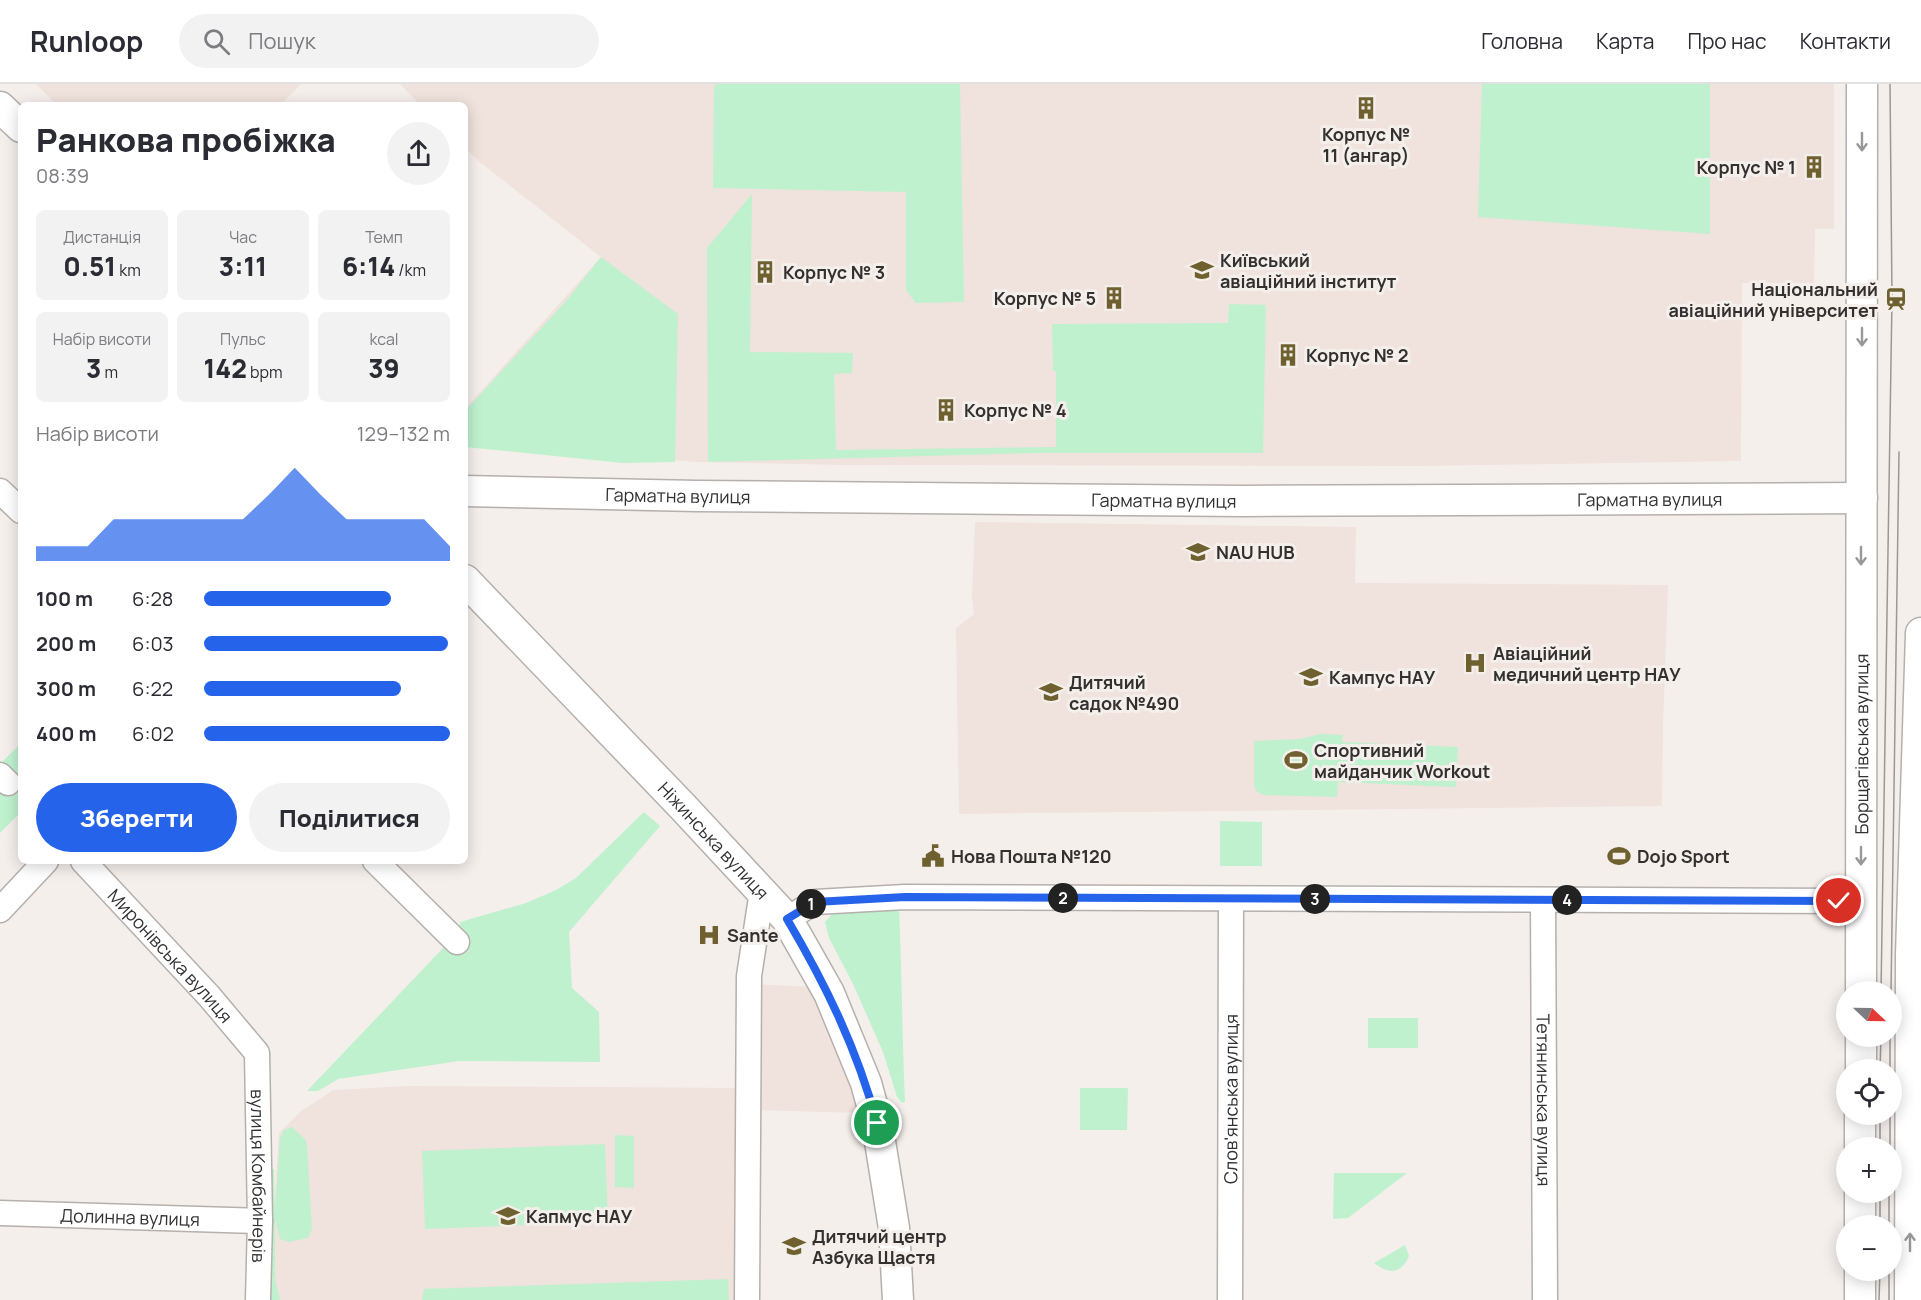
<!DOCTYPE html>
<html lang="uk">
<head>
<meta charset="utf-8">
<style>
  body { margin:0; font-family:Manrope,sans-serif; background:#f2f2f3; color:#2b2b33; height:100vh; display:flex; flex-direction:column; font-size:22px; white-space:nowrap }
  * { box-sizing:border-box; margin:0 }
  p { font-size:20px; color:#7c7c81 }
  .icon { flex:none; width:33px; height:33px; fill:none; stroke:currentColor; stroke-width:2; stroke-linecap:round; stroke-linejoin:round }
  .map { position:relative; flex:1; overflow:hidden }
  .panel { position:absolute; left:18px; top:18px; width:450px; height:762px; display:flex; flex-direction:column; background:#fff; border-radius:9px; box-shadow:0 3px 15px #0003 }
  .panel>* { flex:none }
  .needle { width:39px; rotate:112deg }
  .controls { position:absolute; left:1836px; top:897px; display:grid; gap:12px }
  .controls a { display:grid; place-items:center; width:66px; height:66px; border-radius:50%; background:#fff; box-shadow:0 3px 15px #0003; font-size:30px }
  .pin { position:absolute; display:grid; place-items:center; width:51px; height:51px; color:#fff; margin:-26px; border:3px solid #fff; border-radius:50%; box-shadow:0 2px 6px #0007 }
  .km { position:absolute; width:30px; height:30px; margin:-15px; border-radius:50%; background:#222; color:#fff; font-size:16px; line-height:30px; text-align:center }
  .round { display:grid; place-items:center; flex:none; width:63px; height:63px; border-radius:32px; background:#f2f2f3 }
  .overview { display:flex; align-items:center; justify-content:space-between; height:102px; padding:0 18px }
  h1 { font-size:33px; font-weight:800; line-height:45px }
  .figures { display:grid; grid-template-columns:repeat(3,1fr); gap:9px; height:102px; padding:6px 18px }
  .figures div { display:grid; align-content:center; border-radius:9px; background:#f2f2f3; text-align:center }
  .figures b { font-size:26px; font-weight:800 }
  .figures small { font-size:16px; font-weight:400 }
  .figures p { font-size:16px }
  .chart { height:168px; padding:12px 18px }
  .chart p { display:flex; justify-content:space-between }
  .chart svg { width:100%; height:108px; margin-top:6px; fill:#2563eb; opacity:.7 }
  .cta { display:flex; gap:12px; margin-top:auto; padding:12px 18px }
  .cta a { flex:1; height:69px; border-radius:36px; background:#2563eb; color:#fff; font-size:24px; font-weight:800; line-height:69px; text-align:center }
  .cta a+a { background:#f2f2f3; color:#2b2b33 }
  ul { padding:0 18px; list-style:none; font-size:20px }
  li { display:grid; grid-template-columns:96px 72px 1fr; align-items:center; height:45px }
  li i { height:15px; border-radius:8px; background:#2563eb }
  header { display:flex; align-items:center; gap:36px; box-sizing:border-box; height:84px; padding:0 30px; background:#fff; border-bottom:2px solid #e1e1e2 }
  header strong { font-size:28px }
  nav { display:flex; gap:33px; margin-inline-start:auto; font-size:21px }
  .search { width:420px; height:54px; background:#f2f2f3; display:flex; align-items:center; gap:15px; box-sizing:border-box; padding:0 21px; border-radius:33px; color:#7c7c81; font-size:22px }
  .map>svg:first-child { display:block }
  .built { fill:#f0e2dc }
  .green { fill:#bff1cf }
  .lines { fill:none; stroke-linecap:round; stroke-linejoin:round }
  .minor-casing { stroke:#b6b0ac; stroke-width:27 }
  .major-casing { stroke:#b6b0ac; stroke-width:33 }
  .minor { stroke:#fff; stroke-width:24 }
  .major { stroke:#fff; stroke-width:30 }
  .tram { stroke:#9b9795; stroke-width:1.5 }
  .oneway { stroke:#999898 }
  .route-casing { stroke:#fff; stroke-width:12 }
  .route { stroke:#2563eb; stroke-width:8 }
  .labels { text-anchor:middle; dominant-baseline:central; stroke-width:6; stroke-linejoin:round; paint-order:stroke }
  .poi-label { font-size:18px; font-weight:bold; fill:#333130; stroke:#f5efec; text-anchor:start }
  .street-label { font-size:18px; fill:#333130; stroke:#f5efec }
</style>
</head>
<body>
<header>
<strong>Runloop</strong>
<div class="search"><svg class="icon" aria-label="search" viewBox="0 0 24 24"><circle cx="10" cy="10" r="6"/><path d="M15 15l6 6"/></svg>Пошук</div>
<nav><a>Головна</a><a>Карта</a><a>Про нас</a><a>Контакти</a></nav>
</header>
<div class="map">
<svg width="1921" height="1216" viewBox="0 0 1921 1216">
  <rect width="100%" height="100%" fill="#f5efec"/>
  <path class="built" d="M36 0H301L280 21H57Z
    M400 0H1834V145H1815L1814 199H1742L1741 377 1422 382 845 381 697 378 465 362V325L601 173 481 79 465 64V21H420Z
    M975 438 1356 443 1355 499 1668 501 1663 641 1662 722 959 730 956 544 974 530 972 512Z
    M754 900 813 903 862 1029 750 1026Z
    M409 1002 741 1004 743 1216H268L279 1049 300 1028 333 1006Z"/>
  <path class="green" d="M716 0H960L964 218 916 219 906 206V108L713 104 714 2Z
    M1482 0H1710V150L1478 133Z
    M752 110 750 268 853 269 852 289 834 290 836 366 1056 363V287H1053L1052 240 1228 239 1229 220 1266 221 1263 369H1038L708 378 707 164Z
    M601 173 678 230 675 378 623 379 465 363V327L566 217Z
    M1320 650 1343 651 1342 658 1458 663 1456 703 1338 698 1337 713 1264 711 1256 707 1254 700V657L1300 655Z
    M21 659V728L0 749V680Z
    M644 728 660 742 569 848 572 904 599 928 600 978 459 977 338 995 318 1007H307L445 862 459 851 460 838 526 819 556 806 576 794Z
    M1220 737 1262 738V782H1220Z
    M899 823C902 888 902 953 905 1018L902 1019 897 1013 883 968 853 900 829 854 825 838 833 829Z
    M1368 934H1418V964H1368Z
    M1080 1004H1128L1127 1046H1080Z
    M292 1043 305 1055 307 1061 312 1145 308 1154 289 1158 280 1155 275 1135V1195L280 1216H264L266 1085H274L275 1129 280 1053 284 1046Z
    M615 1051 634 1052V1104L615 1103Z
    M605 1060 608 1138 425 1145 422 1067Z
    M1334 1089H1407L1348 1134 1333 1135Z
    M1405 1161 1409 1172C1401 1191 1388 1190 1374 1179Z
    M728 1195 729 1216H422L424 1205Z"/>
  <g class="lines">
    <g class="minor-casing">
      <g id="minor">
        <path d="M0 407 21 427"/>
        <path d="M0 691 8 699"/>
        <path id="s1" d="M83 777 209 912 257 969 260 1137 258 1216"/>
        <path d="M375 777 457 858"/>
        <path id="s2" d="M1543 816 1545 1216"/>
        <path d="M0 826 46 777"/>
        <path d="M787 835 815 818 905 813 1861 817"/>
        <path id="s3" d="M0 1129 260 1137"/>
        <path d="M747 1216 749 892 762 807"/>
        <path id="s4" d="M1230 1216 1231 815"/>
      </g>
    </g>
    <g class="major-casing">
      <g id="major">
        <path d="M0 23 21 43"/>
        <path id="s5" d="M465 407 697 412 1243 417 1862 414"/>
        <path id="s6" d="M465 496 684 724 787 835 829 909 866 999 877 1039 894 1144 898 1216"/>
        <path id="s7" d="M1861 908 1862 0"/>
        <path d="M1861 986V952"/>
        <path d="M1860 1064V1030"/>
        <path d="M1860 1142V1108"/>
        <path d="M1860 1216V1186"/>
        <path d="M1910 1216 1911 871 1921 549"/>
      </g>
    </g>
    <use href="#minor" class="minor"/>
    <use href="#major" class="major"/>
    <path class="tram" d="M1881 908 1892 215 1890 0
      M1891 908 1899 368
      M1880 986 1881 952
      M1890 986V952
      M1880 1064V1030
      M1890 1064V1030
      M1880 1142V1108
      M1889 1142V1108
      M1879 1216 1880 1186
      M1889 1216V1186"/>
  </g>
  <defs><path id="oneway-shaft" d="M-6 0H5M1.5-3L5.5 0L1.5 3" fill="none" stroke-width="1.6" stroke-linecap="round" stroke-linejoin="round" transform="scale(1.5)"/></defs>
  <g class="oneway">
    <use href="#oneway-shaft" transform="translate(1862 58) rotate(90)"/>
    <use href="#oneway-shaft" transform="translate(1862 253) rotate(90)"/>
    <use href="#oneway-shaft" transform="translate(1861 472) rotate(90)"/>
    <use href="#oneway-shaft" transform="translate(1861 772) rotate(90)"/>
    <use href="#oneway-shaft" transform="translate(1910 1158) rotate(-90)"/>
  </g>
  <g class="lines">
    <g class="route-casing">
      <path id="route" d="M877 1039C857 965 826 901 787 835L815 818 905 813 1839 817"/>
    </g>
    <use href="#route" class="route"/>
  </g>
  <defs>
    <g id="building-bare" transform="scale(1.8)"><path d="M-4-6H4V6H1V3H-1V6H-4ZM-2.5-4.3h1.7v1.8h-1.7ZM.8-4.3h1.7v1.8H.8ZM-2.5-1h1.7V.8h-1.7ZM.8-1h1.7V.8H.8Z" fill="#6f612f" stroke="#f5efec" stroke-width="2.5" paint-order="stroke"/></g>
    <g id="university-bare" transform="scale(1.8)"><path d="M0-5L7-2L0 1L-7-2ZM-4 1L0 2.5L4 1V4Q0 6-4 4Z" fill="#6f612f" stroke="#f5efec" stroke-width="2.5" paint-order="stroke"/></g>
    <g id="station-bare" transform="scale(1.8)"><path d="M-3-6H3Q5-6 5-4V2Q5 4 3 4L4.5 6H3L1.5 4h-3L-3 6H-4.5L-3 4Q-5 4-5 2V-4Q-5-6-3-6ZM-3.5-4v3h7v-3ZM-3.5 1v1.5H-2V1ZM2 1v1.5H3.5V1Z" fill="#6f612f" stroke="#f5efec" stroke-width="2.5" paint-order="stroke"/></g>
    <g id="school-bare" transform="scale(1.8)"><path d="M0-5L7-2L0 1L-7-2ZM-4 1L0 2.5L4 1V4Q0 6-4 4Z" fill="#6f612f" stroke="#f5efec" stroke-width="2.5" paint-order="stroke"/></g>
    <g id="hospital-bare" transform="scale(1.8)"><path d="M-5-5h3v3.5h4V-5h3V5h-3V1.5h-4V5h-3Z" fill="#6f612f" stroke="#f5efec" stroke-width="2.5" paint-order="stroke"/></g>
    <g id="stadium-bare" transform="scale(1.8)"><path d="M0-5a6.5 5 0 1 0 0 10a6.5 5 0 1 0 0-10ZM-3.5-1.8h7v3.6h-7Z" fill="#6f612f" stroke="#f5efec" stroke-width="2.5" paint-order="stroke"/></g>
    <g id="civic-bare" transform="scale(1.8)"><path d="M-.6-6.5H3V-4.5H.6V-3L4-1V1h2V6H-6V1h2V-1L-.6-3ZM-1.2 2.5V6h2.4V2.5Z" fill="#6f612f" stroke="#f5efec" stroke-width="2.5" paint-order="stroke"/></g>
  </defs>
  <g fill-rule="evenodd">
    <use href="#building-bare" x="1366" y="24"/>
    <use href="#building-bare" x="1814" y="83"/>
    <use href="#university-bare" x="1202" y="186"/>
    <use href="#building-bare" x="765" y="188"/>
    <use href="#building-bare" x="1114" y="214"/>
    <use href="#station-bare" x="1896" y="215"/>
    <use href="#building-bare" x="1288" y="271"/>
    <use href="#building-bare" x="946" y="326"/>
    <use href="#school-bare" x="1198" y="468"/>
    <use href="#hospital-bare" x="1475" y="579"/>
    <use href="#university-bare" x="1311" y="593"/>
    <use href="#school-bare" x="1051" y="608"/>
    <use href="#stadium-bare" x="1296" y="676"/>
    <use href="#civic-bare" x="933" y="772"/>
    <use href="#stadium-bare" x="1619" y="772"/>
    <use href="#hospital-bare" x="709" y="851"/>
    <use href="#university-bare" x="508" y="1132"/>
    <use href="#school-bare" x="794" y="1162"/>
  </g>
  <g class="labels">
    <g class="poi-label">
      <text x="1366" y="50" text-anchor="middle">Корпус №<tspan x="1366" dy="21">11 (ангар)</tspan></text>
      <text x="1796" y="83" text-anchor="end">Корпус № 1</text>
      <text x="1220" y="176">Київський<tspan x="1220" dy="21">авіаційний інститут</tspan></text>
      <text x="783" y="188">Корпус № 3</text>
      <text x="1878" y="205" text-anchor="end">Національний<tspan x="1878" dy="21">авіаційний університет</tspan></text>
      <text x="1096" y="214" text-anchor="end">Корпус № 5</text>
      <text x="1306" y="271">Корпус № 2</text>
      <text x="964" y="326">Корпус № 4</text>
      <text x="1216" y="468">NAU HUB</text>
      <text x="1493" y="569">Авіаційний<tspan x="1493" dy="21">медичний центр НАУ</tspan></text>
      <text x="1329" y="593">Кампус НАУ</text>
      <text x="1069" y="598">Дитячий<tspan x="1069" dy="21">садок №490</tspan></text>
      <text x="1314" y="666">Спортивний<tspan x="1314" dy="21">майданчик Workout</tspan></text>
      <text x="951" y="772">Нова Пошта №120</text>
      <text x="1637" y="772">Dojo Sport</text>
      <text x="727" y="851">Sante</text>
      <text x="526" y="1132">Капмус НАУ</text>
      <text x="812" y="1152">Дитячий центр<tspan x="812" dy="21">Азбука Щастя</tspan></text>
    </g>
    <g class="street-label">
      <text stroke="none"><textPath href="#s5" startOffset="213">Гарматна вулиця</textPath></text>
      <text stroke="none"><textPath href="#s5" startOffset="1185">Гарматна вулиця</textPath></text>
      <text stroke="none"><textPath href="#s5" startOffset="699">Гарматна вулиця</textPath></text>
      <text stroke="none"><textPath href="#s7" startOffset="248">Борщагівська вулиця</textPath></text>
      <text stroke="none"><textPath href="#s6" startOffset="360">Ніжинська вулиця</textPath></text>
      <text stroke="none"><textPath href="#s1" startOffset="129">Миронівська вулиця</textPath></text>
      <text stroke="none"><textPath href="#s4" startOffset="201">Слов'янська вулиця</textPath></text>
      <text stroke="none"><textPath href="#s2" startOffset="200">Тетянинська вулиця</textPath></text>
      <text stroke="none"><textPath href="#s1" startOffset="382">вулиця Комбайнерів</textPath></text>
      <text stroke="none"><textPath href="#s3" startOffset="130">Долинна вулиця</textPath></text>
    </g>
  </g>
</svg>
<div class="controls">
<a><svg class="needle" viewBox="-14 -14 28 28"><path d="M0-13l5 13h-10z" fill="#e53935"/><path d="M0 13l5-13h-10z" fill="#7c7c81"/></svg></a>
<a><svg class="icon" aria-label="locate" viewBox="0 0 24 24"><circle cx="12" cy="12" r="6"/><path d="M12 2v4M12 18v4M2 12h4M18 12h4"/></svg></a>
<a>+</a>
<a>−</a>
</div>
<div class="pin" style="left:877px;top:1039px;background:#1e9e55"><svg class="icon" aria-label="arrive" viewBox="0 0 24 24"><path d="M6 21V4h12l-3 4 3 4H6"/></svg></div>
<div class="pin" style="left:1839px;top:817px;background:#d93025"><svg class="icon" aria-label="check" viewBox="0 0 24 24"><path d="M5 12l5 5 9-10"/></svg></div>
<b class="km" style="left:811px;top:820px">1</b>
<b class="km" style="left:1063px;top:814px">2</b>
<b class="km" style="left:1315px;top:815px">3</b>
<b class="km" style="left:1567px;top:816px">4</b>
<section class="panel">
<div class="overview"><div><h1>Ранкова пробіжка</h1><p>08:39</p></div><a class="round"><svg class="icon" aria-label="share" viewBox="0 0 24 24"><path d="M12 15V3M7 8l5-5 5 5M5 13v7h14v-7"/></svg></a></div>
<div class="figures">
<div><p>Дистанція</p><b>0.51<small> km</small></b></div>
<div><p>Час</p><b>3:11</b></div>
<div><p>Темп</p><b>6:14<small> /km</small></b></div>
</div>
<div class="figures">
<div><p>Набір висоти</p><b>3<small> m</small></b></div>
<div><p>Пульс</p><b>142<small> bpm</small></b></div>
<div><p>kcal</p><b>39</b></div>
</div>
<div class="chart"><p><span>Набір висоти</span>129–132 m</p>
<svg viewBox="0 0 160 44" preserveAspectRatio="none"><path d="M0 44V38L10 38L20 38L30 27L40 27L50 27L60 27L70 27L80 27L90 17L100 6L110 17L120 27L130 27L140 27L150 27L160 38V44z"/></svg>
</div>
<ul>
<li><b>100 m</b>6:28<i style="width:76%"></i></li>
<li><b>200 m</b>6:03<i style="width:99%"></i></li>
<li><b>300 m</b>6:22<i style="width:80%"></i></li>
<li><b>400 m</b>6:02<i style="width:100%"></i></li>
</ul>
<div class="cta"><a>Зберегти</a><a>Поділитися</a></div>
</section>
</div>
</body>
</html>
